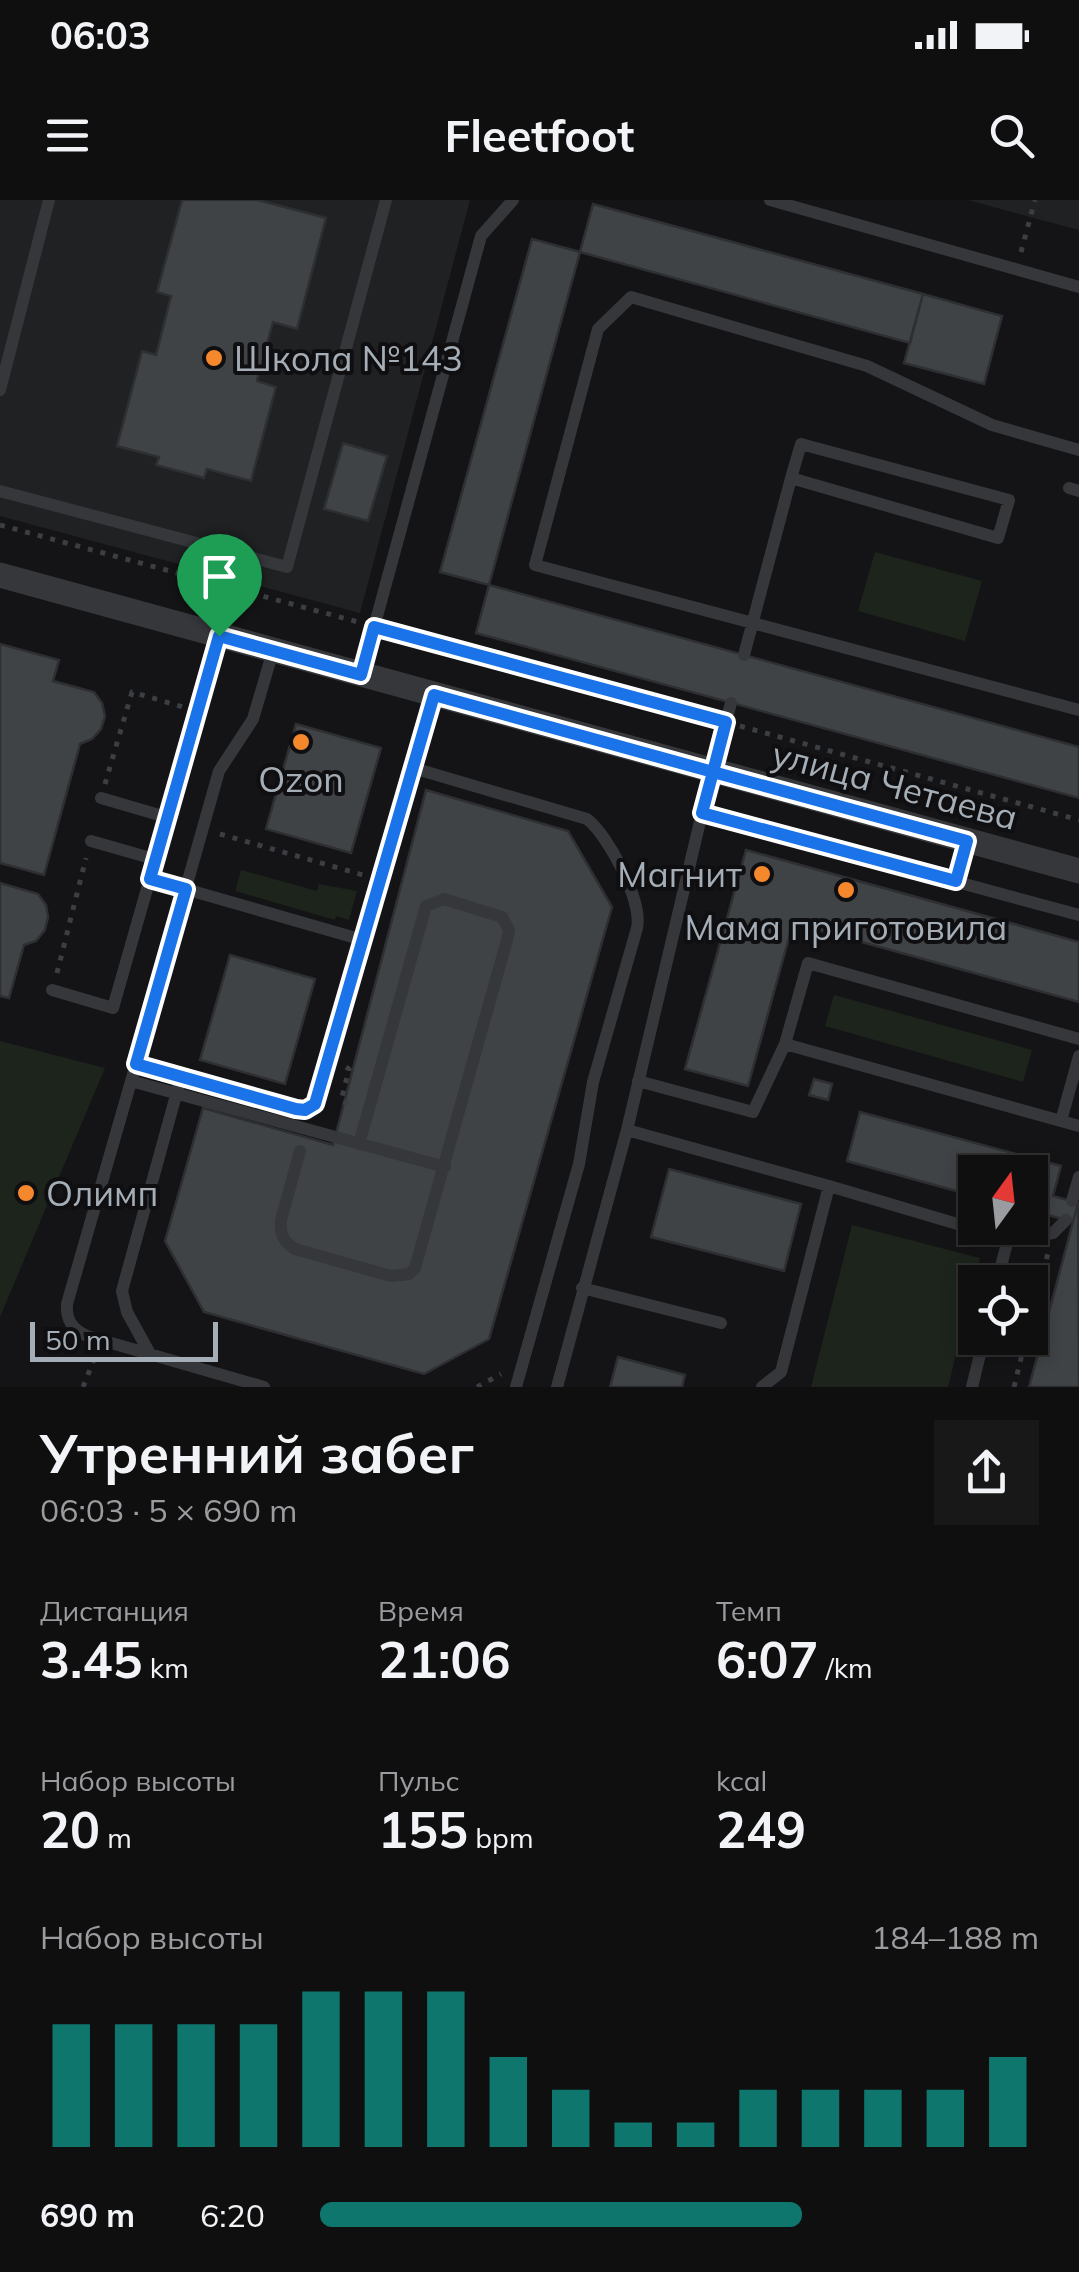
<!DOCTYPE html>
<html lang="ru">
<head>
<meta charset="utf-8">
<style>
  body { margin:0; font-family:Mulish,sans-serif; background:#181819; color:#f1f3f6; height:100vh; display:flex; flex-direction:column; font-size:38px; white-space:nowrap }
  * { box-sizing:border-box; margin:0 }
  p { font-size:32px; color:#9b9c9f }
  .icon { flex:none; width:55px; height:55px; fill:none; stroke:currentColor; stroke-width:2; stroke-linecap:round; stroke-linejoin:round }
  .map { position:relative; height:1187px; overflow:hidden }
  .panel { display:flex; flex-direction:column; background:#0f0f10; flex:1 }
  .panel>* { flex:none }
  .needle { width:65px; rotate:15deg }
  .buttons { position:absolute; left:958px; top:955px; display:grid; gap:20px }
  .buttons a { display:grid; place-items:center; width:90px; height:90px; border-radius:0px; background:#0f0f10; box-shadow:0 5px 15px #0003,0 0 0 2px #2f2f30; font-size:50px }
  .scale { position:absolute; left:30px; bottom:25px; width:188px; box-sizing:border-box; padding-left:10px; border:5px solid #a5aeb6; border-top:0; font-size:28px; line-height:35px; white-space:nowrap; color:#a5aeb6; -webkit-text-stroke:8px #0f0f11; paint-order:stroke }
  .pin { position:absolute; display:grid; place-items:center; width:85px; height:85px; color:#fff; margin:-102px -42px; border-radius:50% 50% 50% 0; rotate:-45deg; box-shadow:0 0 10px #0007 }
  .pin .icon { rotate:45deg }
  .round { display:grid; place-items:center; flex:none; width:105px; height:105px; border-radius:0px; background:#181819 }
  .overview { display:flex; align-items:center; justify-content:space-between; height:170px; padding:0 40px }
  h1 { font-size:55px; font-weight:700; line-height:75px }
  .metrics { display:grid; grid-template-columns:repeat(3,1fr); gap:15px; height:170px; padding:10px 40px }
  .metrics div { display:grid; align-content:center }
  .metrics b { font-size:50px; font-weight:700 }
  .metrics small { font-size:28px; font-weight:400 }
  .metrics p { font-size:28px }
  .chart { height:280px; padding:20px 40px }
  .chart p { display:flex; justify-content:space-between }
  .chart svg { width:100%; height:180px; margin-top:10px; stroke:#0f766e; stroke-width:6 }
  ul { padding:0 40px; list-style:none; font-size:32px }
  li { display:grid; grid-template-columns:160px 120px 1fr; align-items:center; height:75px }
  li i { height:25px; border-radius:12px; background:#0f766e }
  .status { display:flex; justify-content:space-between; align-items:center; height:70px; padding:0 50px; background:#0f0f10; direction:ltr }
  .status svg { height:28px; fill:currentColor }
  header { display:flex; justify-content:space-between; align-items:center; height:130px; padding:0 40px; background:#0f0f10; font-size:45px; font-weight:700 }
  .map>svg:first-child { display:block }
  .built { fill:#202123 }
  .green { fill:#1c241c }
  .building { fill:#404346; stroke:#2e2f32; stroke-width:2.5 }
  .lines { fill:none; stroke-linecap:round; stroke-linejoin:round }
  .path { stroke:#3b3e42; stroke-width:5; stroke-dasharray:5 8; stroke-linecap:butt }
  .lane { stroke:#35373b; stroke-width:12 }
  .street { stroke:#35373b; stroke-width:25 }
  .route-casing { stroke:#fff; stroke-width:20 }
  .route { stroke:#1a73e8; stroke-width:12 }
  .poi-dot { fill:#f5882d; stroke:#0f0f11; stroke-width:4 }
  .labels { text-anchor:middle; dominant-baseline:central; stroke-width:8; stroke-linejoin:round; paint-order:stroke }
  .poi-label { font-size:35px; fill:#a5aeb6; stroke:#0f0f11; text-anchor:start }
  .street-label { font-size:35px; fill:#a5aeb6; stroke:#0f0f11 }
</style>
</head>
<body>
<div class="status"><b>06:03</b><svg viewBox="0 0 49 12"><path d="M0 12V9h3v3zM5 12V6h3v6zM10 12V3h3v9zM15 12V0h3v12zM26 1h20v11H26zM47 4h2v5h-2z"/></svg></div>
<header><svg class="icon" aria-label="menu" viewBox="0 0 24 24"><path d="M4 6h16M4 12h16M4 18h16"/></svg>Fleetfoot<svg class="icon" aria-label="search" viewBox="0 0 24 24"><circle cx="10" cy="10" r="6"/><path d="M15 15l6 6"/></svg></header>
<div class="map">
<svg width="1079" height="1187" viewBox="0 0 1079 1187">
  <rect width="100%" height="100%" fill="#141416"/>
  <path class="built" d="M0 0H470L360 413 0 316Z
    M968 0H1079V30L1030 17Z"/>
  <path class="green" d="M875 352 982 381 965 441 858 411Z
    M241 670 317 691 319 684 357 691 349 720 336 716 335 720 235 691Z
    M834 795 1032 850 1023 882 825 826Z
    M0 841 105 868 0 1117Z
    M852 1025 980 1058 948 1187H811Z"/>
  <path class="building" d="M182 0H258L326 18 297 129 273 122 257 181 276 187 251 281 207 269 204 278 156 265 159 257 117 246 142 151 156 155 171 96 157 92Z
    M593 4 923 94 910 143 580 52Z
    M532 39 580 52 489 385 440 372Z
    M923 94 1002 116 984 184 904 163Z
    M343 243 387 256 368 321 324 309Z
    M489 385 1079 547V598L476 433Z
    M0 444 59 460 53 481 94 492 102 503 105 516 101 529 92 539 80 544 44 675 0 663Z
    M296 524 381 548 351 653 266 629Z
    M426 590 568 631 612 707 489 1139 424 1174 204 1112 165 1041 203 908 333 945Z
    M746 650 1079 742V802L793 723 748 886 685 869Z
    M0 683 38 694 46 705 48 717 45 730 36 741 24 745 9 798 0 796Z
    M230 755 315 779 285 884 200 860Z
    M814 879 832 884 828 900 809 895Z
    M860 912 1061 966 1053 996 1078 1003 1073 1022 1030 1010V972H975V996L847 961Z
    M669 969 801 1004 784 1071 651 1037Z
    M1078 1003 1079 1187H1029L1073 1022Z
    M618 1157 685 1175 682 1187H610Z"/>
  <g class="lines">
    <path class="path" d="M1021 52 1035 0
      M0 325 358 422
      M212 410 219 384
      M392 432 710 517
      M740 526 1079 620
      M105 584 132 492 183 507
      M220 634 363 675
      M57 773 86 658
      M346 867 349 869 341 901 352 905
      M1030 1122 1048 1053
      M83 1187 95 1157
      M477 1187 501 1174
      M1014 1187 1026 1138"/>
    <path class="lane" d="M770 0 1079 87
      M0 190 49 0
      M1079 250 992 225 867 166 631 97 598 129 535 365 1079 510
      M1069 288 1079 291
      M0 291 287 367 386 0
      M744 455 791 278 998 338 1009 300 801 244 791 278
      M361 475 481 36 513 0
      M731 503 702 613 1079 715
      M413 568 587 619C608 635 643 701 637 728L593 882 579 964 516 1187
      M101 598 166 617
      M91 641 154 659
      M150 679 363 740 319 896 313 906 296 909 136 864 219 571 253 519 273 451
      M955 681 967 641
      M363 740 433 495
      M52 790 113 808 219 436
      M1079 839 808 763 785 844 1079 926
      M136 864 67 1104C66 1120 72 1129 87 1136L264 1187
      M131 881 445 967
      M638 881 753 912 785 844
      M1061 921 1079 856
      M627 930 702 613
      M300 951 281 1020C280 1035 283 1041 295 1049L391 1076 409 1074 415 1068 507 740 509 730 502 717 444 699 426 706 359 944
      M1072 1001 1079 977
      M1008 1039 1053 1033 1066 1020
      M582 1088 721 1123
      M150 1154 127 1112 122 1091 178 888
      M557 1187 627 930 829 986
      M762 1187 781 1172 829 986 1008 1039 997 1082
      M972 1187 984 1138"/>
    <path class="street" d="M0 375 1079 671"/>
  </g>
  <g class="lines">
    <g class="route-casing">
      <path id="route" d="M219 436 150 679 186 689 136 864 296 909 305 910 315 904 434 495 713 572 702 613 956 681 967 641 713 572 726 522 374 427 361 475 219 436"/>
    </g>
    <use href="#route" class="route"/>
  </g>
  <g class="poi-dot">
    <circle cx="214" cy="158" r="10"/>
    <circle cx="301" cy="542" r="10"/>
    <circle cx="762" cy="674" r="10"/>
    <circle cx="846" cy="690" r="10"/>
    <circle cx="26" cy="993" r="10"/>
  </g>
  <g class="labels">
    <g class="poi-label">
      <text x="234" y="158">Школа №143</text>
      <text x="301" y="579" text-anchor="middle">Ozon</text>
      <text x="742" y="674" text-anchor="end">Магнит</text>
      <text x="846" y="727" text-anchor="middle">Мама приготовила</text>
      <text x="46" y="993">Олимп</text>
    </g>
    <g class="street-label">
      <text transform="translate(895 585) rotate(15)">улица Четаева</text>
    </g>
  </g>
</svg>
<div class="buttons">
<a><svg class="needle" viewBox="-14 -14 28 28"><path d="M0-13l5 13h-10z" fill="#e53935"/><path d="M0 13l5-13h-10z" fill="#9b9c9f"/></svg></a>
<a><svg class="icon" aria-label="locate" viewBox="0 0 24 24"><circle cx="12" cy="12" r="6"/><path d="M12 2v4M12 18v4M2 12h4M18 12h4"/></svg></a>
</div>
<div class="scale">50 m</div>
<div class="pin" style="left:219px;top:436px;background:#1e9e55"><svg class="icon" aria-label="arrive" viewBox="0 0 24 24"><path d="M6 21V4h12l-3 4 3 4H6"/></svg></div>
</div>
<section class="panel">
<div class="overview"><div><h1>Утренний забег</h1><p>06:03 · 5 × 690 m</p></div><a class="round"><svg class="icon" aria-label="share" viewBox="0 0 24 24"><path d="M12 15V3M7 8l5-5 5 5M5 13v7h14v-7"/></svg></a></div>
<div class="metrics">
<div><p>Дистанция</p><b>3.45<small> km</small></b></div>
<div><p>Время</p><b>21:06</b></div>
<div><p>Темп</p><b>6:07<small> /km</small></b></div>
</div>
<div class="metrics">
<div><p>Набор высоты</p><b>20<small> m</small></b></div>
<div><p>Пульс</p><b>155<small> bpm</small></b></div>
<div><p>kcal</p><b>249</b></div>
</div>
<div class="chart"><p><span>Набор высоты</span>184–188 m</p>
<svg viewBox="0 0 160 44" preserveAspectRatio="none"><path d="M5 44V14M15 44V14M25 44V14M35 44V14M45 44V6M55 44V6M65 44V6M75 44V22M85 44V30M95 44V38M105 44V38M115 44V30M125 44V30M135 44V30M145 44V30M155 44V22"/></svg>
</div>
<ul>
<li><b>690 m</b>6:20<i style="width:67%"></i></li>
</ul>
</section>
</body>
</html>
